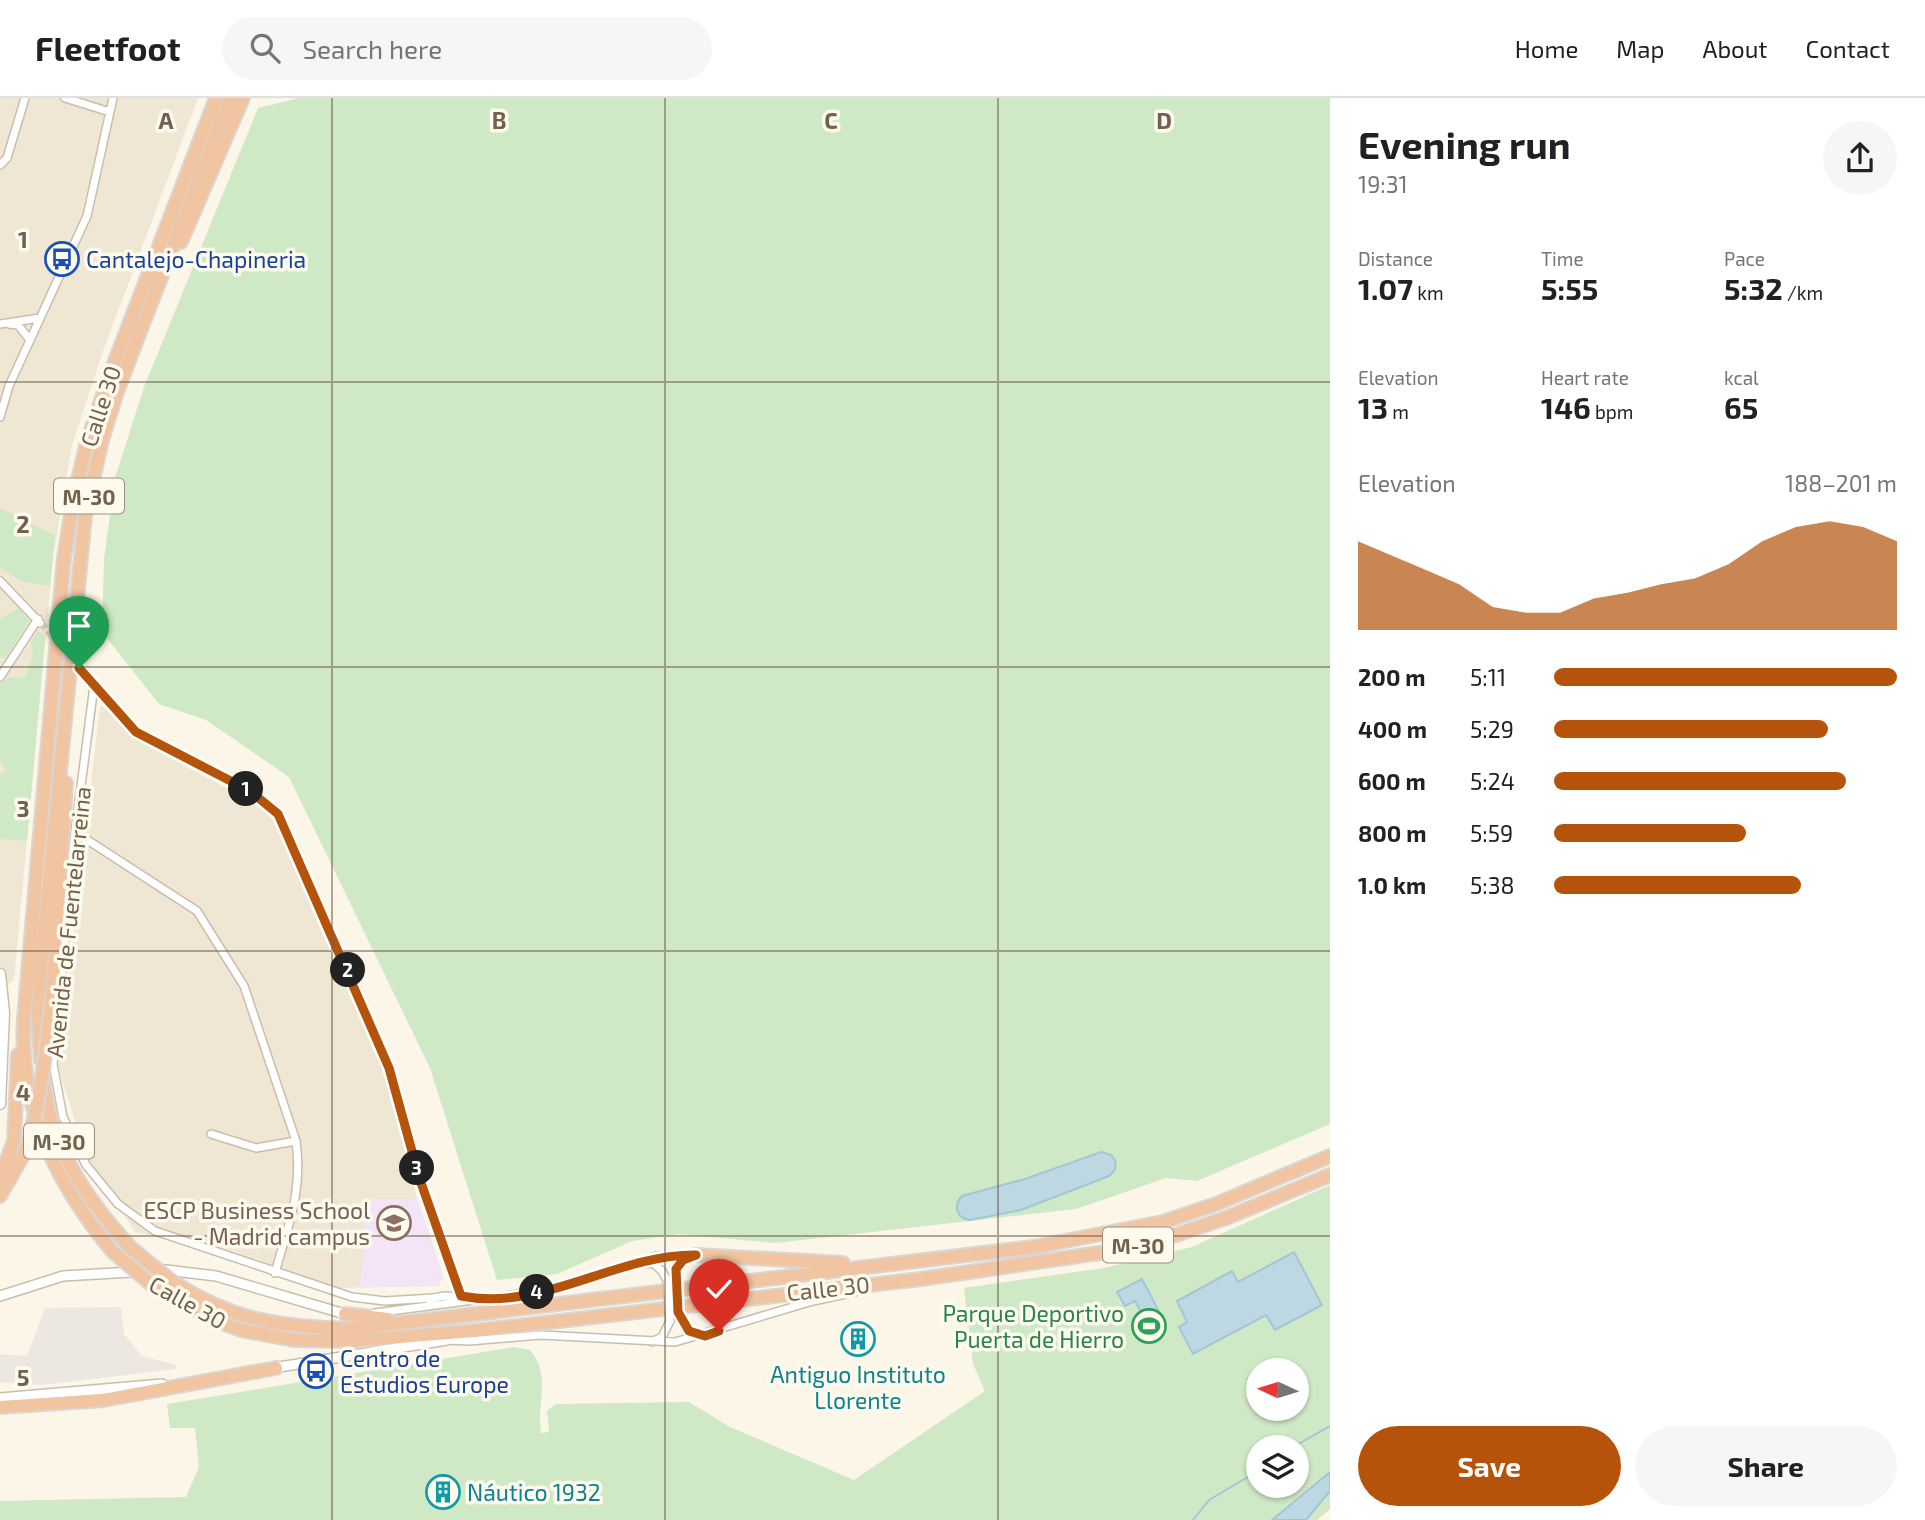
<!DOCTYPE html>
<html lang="en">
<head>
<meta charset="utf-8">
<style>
  body { margin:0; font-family:"Exo 2",sans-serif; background:#f6f6f6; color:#202124; height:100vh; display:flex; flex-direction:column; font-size:26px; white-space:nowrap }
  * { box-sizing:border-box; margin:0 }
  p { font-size:23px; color:#757577 }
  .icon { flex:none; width:38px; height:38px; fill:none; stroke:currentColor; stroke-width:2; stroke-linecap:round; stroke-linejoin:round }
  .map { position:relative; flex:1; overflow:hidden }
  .side { display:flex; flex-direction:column; background:#fff; width:595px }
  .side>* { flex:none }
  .needle { width:46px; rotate:274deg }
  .controls { position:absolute; left:1246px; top:1260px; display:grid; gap:14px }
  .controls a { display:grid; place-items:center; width:63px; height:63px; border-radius:50%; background:#fff; box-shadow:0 2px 5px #0004; font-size:35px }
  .pin { position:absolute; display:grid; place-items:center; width:60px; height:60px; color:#fff; margin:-72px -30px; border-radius:50% 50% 50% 0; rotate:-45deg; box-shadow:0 0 7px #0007 }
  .pin .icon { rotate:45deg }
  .km { position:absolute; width:35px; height:35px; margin:-18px; border-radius:50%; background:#222; color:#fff; font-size:19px; line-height:35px; text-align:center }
  .round { display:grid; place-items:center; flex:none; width:74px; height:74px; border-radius:37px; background:#f6f6f6 }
  .headline { display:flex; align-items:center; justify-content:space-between; height:119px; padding:0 28px }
  h1 { font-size:38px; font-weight:700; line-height:52px }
  .metrics { display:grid; grid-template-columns:repeat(3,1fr); gap:10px; height:119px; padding:7px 28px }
  .metrics div { display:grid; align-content:center }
  .metrics b { font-size:30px; font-weight:700 }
  .metrics small { font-size:19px; font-weight:400 }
  .metrics p { font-size:19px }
  .chart { height:196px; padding:14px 28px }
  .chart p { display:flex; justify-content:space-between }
  .chart svg { width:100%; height:126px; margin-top:7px; fill:#b45309; opacity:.7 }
  .cta { display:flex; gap:14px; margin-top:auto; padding:14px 28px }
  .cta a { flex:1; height:80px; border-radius:42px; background:#b45309; color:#fff; font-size:28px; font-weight:700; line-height:80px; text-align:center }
  .cta a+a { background:#f6f6f6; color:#202124 }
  ul { padding:0 28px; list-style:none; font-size:23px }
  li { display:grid; grid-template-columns:112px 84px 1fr; align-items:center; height:52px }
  li i { height:18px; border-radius:9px; background:#b45309 }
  header { display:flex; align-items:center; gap:42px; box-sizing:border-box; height:98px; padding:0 35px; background:#fff; border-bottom:2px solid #e0e0e0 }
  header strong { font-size:33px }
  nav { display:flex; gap:38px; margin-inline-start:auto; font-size:24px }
  .search { width:490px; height:63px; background:#f6f6f6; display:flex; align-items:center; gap:18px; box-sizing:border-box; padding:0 24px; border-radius:38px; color:#757577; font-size:26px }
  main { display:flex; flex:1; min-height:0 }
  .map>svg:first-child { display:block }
  .residential { fill:#efe7d3 }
  .industrial { fill:#ece8e1 }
  .education { fill:#f3e4f7 }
  .green { fill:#cfe8c6; fill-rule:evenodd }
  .water { fill:#bdd8e3; stroke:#a4c5d5; stroke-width:2 }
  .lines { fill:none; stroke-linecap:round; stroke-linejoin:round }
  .stream { stroke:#a4c5d5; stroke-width:2 }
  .minor-tunnel { stroke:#d9d1c0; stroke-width:7; stroke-dasharray:7 3.5; stroke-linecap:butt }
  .minor-casing { stroke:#c9beab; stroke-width:10 }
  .tertiary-casing { stroke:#c9beab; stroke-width:12 }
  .secondary-casing { stroke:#cdbfa9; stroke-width:13 }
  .motorway-casing { stroke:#dbd6d1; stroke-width:16 }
  .minor { stroke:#fff; stroke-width:7 }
  .tertiary { stroke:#fff; stroke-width:9 }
  .secondary { stroke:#fff; stroke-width:10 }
  .motorway { stroke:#f1c4a2; stroke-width:12 }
  .minor-bridge-casing { stroke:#c9beab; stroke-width:10; stroke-linecap:butt }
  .motorway-bridge-casing { stroke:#dbd6d1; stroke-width:16; stroke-linecap:butt }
  .minor-bridge { stroke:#fff; stroke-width:7 }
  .motorway-bridge { stroke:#f1c4a2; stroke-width:12 }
  .route-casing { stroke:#fff; stroke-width:14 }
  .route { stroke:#b45309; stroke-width:9 }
  .grid { fill:none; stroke:#73614d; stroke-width:2; stroke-opacity:0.55 }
  .labels { text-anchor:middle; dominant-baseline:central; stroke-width:7; stroke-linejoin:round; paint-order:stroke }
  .shield { fill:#fefaed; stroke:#9d8f7d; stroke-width:2 }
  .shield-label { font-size:21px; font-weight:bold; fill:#73614d }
  .transit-label { font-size:23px; fill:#164399; stroke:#fefaed; text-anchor:start }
  .street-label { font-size:23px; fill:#73614d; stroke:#fefaed }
  .education-label { font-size:23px; fill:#785e54; stroke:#fefaed; text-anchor:end }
  .leisure-label { font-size:23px; fill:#27864d; stroke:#fefaed; text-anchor:end }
  .culture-label { font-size:23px; fill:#0d838f; stroke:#fefaed }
  .grid-label { font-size:23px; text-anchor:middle; font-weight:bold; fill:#73614d; stroke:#fefaed; stroke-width:7; stroke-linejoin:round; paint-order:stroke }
</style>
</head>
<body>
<header>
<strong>Fleetfoot</strong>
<div class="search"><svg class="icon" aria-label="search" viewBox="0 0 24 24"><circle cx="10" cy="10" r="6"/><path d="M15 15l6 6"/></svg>Search here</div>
<nav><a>Home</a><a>Map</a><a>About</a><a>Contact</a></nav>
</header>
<main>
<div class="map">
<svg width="1330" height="1422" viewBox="0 0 1330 1422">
  <rect width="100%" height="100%" fill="#fbf6e7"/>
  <path class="residential" d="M0 0H198L103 253 72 347 53 459 14 882 0 892Z
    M100 608H103L135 641 269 713 385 973 417 1101 443 1178 439 1188 335 1190 234 1153 135 1134 84 1054 58 967Z"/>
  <path class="industrial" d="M121 1209 124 1236 142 1258 177 1267 176 1271 42 1287 0 1284V1256L27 1258 45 1210Z"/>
  <path class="education" d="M362 1101H417L443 1178 439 1188 360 1189 364 1149Z"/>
  <path class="green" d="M299 0H1330V1026L1197 1083 1166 1080 1076 1111 775 1145 679 1136 632 1143 557 1176 497 1182 430 970 289 679 206 622 159 606 102 534 104 461 115 380 144 289 258 10Z
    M0 410 55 438 50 488 24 484 0 470Z
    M19 510 29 523 5 561 0 558V521Z
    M38 533 45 539 27 743 0 741V677L6 673 0 662V587L8 579 25 580 33 557 31 544Z
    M1330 1087V1411L1317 1422H0V1403L186 1399 199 1369 195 1330H170L167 1306 514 1249 530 1252C552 1277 536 1306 541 1335L549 1334 547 1313 556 1306 689 1304 730 1329 854 1382 985 1293 973 1266 964 1190 1104 1170 1192 1149ZM1258 1272H1297V1311H1258ZM1258 1349H1297V1388H1258Z"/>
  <path class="water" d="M1101 1054 1111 1057C1118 1064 1117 1072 1109 1078L1021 1112 970 1122C956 1120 953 1108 962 1098L1025 1081Z
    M1294 1154 1322 1207 1275 1232 1266 1217 1193 1256 1179 1229 1187 1224 1177 1203 1232 1173 1238 1184Z
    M1142 1181 1162 1219 1148 1227 1135 1203 1125 1208 1117 1194Z
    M1330 1374V1393L1306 1422H1272Z"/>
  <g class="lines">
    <path class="stream" d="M1293 1349 1330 1328
      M1193 1422 1209 1402 1258 1373"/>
    <path class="minor-tunnel" d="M41 525 71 561"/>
    <g class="minor-casing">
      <path id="minor" d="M65 0 110 14
        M0 67 7 60 25 0
        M0 226 40 220
        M9 226 18 227 30 242
        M0 319 9 288 87 118 113 0
        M0 483 40 525
        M79 570 136 634 250 693 278 716 389 970 420 1082 461 1198
        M0 579 38 521
        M94 588 75 734 53 966 63 1019 86 1067 118 1106 155 1133 352 1199 385 1203 433 1200
        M75 734 197 813 244 888 296 1043C303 1094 288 1127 275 1175
        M211 1036 256 1050 296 1043
        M645 1165 654 1166 662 1173
        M676 1171 692 1158
        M429 1201 444 1198 466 1199
        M375 1215 557 1191 656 1158 696 1157
        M681 1222 689 1233 701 1237
        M447 1242 469 1243 541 1237 675 1244 813 1203 855 1194
        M652 1244 662 1239 670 1223"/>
    </g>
    <g class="tertiary-casing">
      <path id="tertiary" d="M0 1198 63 1178 166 1172 216 1178 345 1216
        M273 1270 447 1242
        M0 1300 162 1286"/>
    </g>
    <g class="secondary-casing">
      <path id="secondary" d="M0 876 4 915 0 1006"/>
    </g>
    <g class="motorway-casing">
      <path id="motorway" d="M181 144 243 0
        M52 899 66 685
        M41 962 38 915 41 867 85 418 102 342 117 294 230 0
        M43 980C50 1048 86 1101 131 1150
        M0 1080 14 1043 18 957
        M0 1098 25 1054
        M113 1154C58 1088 18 1009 24 921L64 460 73 403 87 344 110 276 216 0
        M696 1157 843 1165
        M173 1184C233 1223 280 1229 350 1231L1034 1149 1163 1124 1216 1106 1330 1058
        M153 1188 212 1221 241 1232 294 1242 350 1243 473 1233 921 1181 1113 1153 1170 1139 1226 1120 1330 1077
        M345 1216 388 1221
        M0 1309 104 1302 276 1270"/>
    </g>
    <use href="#minor" class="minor"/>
    <use href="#tertiary" class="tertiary"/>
    <use href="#secondary" class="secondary"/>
    <use href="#motorway" class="motorway"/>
    <g class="minor-bridge-casing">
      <path id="minor-bridge" d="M676 1171 681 1222
        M662 1173 667 1182 670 1223"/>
    </g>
    <g class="motorway-bridge-casing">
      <path id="motorway-bridge" d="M25 1054C41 1003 46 952 52 899
        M131 1150 173 1184
        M113 1154 153 1188"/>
    </g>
    <use href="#minor-bridge" class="minor-bridge"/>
    <use href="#motorway-bridge" class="motorway-bridge"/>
  </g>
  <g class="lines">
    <g class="route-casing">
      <path id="route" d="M79 570 136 634 250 693 278 716 389 970 420 1082 461 1198C543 1214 616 1156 696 1157L683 1162 676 1171 678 1214 689 1233 705 1238 719 1233"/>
    </g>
    <use href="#route" class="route"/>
  </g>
  <path class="grid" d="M332 0V1422M665 0V1422M998 0V1422M0 284H1330M0 569H1330M0 853H1330M0 1138H1330"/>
  <defs>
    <g id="bus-ring" transform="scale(1.75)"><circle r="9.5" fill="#fefaed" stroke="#1a4fb4" stroke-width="1.5"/><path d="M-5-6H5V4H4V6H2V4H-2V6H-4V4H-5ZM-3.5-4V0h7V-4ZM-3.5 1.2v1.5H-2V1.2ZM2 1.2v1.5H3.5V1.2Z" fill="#1a4fb4"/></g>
    <g id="university-ring" transform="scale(1.75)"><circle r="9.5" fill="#fefaed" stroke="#8d6e63" stroke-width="1.5"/><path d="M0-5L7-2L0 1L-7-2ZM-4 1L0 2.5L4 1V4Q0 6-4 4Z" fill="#8d6e63"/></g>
    <g id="stadium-ring" transform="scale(1.75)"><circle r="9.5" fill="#fefaed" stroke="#2e9e5b" stroke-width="1.5"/><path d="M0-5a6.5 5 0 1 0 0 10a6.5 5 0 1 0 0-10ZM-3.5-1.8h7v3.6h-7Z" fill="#2e9e5b"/></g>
    <g id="building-ring" transform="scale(1.75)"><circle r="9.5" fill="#fefaed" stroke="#0f9aa8" stroke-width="1.5"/><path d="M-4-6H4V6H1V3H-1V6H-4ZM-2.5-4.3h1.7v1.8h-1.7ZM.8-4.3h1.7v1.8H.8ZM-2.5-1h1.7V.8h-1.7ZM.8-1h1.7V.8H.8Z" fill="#0f9aa8"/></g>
  </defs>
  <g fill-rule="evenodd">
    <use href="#bus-ring" x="62" y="161"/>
    <use href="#university-ring" x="394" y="1125"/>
    <use href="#stadium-ring" x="1149" y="1228"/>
    <use href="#building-ring" x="858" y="1241"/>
    <use href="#bus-ring" x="316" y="1273"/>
    <use href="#building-ring" x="443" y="1394"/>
  </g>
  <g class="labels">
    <g class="shield">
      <rect x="54" y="380.5" width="70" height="35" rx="5"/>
      <rect x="24" y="1025.5" width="70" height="35" rx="5"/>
      <rect x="1103" y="1129.5" width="70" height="35" rx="5"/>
    </g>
    <g class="shield-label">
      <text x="89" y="398">M-30</text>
      <text x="59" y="1043">M-30</text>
      <text x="1138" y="1147">M-30</text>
    </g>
    <g class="transit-label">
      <text x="86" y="161">Cantalejo-Chapineria</text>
      <text x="340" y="1260">Centro de<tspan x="340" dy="26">Estudios Europe</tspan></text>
    </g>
    <g class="street-label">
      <text transform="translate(100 308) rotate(-72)">Calle 30</text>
      <text transform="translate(68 824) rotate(-84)">Avenida de Fuentelarreina</text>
      <text transform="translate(828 1190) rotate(-6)">Calle 30</text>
      <text transform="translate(188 1204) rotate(29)">Calle 30</text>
    </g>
    <g class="education-label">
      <text x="370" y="1112">ESCP Business School<tspan x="370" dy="26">- Madrid campus</tspan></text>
    </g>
    <g class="leisure-label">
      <text x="1124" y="1215">Parque Deportivo<tspan x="1124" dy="26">Puerta de Hierro</tspan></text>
    </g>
    <g class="culture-label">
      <text x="858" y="1276">Antiguo Instituto<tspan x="858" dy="26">Llorente</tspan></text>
      <text x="467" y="1394" text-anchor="start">Náutico 1932</text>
    </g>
  </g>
  <g class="grid-label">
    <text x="166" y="31">A</text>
    <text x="499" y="31">B</text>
    <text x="831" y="31">C</text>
    <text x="1164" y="31">D</text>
    <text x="23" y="150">1</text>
    <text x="23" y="435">2</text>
    <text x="23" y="719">3</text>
    <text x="23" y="1003">4</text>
    <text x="23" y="1288">5</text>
  </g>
</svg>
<div class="controls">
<a><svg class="needle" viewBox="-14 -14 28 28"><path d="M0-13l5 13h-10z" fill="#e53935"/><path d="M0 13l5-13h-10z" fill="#757577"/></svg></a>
<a><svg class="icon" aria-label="layers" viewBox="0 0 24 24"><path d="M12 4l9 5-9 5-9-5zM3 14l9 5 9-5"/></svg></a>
</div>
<div class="pin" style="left:79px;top:570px;background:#1e9e55"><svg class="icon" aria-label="arrive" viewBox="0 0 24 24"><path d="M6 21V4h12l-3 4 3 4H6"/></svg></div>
<div class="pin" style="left:719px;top:1233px;background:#d93025"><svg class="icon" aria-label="check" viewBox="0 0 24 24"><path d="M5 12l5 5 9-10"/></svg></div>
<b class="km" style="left:246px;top:691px">1</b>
<b class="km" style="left:348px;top:872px">2</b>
<b class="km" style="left:417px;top:1070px">3</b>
<b class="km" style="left:537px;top:1194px">4</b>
</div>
<section class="side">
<div class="headline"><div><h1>Evening run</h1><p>19:31</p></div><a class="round"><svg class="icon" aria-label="share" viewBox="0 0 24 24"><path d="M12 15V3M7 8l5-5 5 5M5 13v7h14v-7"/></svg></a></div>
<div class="metrics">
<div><p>Distance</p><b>1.07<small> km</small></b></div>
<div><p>Time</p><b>5:55</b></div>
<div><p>Pace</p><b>5:32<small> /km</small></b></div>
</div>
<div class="metrics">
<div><p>Elevation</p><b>13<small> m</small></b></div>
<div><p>Heart rate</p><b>146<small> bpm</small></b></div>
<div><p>kcal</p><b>65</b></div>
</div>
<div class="chart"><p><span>Elevation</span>188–201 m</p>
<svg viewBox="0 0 160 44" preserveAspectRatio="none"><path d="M0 44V13L10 18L20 23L30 28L40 36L50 38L60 38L70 33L80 31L90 28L100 26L110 21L120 13L130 8L140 6L150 8L160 13V44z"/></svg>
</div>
<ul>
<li><b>200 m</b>5:11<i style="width:100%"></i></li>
<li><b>400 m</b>5:29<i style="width:80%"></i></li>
<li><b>600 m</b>5:24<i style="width:85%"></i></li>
<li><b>800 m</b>5:59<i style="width:56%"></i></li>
<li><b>1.0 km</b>5:38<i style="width:72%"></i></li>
</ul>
<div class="cta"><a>Save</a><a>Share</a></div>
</section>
</main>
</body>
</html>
